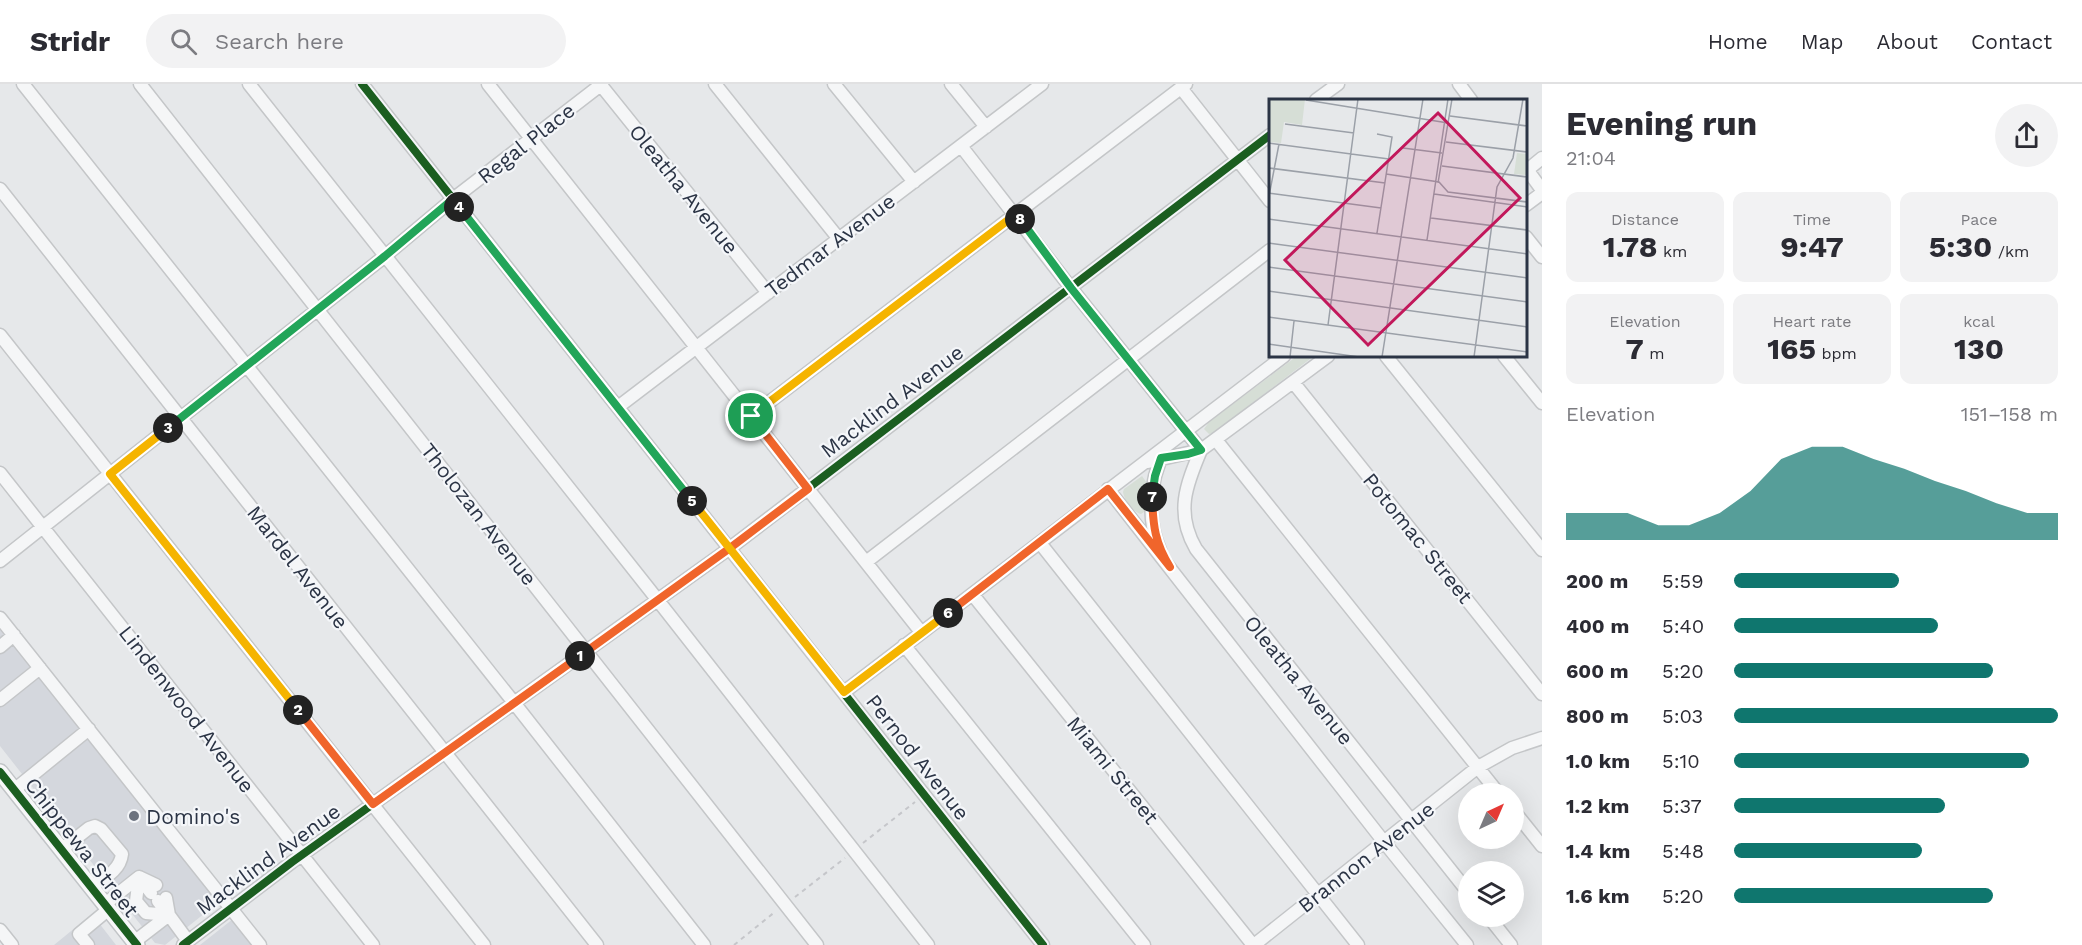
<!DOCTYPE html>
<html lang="en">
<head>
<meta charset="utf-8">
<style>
  body { margin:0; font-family:"Work Sans",sans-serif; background:#f2f2f3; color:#2b2b33; height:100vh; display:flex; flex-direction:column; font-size:22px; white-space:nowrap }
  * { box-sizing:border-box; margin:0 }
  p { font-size:20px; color:#7c7c81 }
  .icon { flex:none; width:33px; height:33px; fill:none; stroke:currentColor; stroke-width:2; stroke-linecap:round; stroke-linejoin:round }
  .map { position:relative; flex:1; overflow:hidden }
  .panel { display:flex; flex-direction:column; background:#fff; width:540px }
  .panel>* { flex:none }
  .needle { width:39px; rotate:44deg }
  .fabs { position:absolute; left:1458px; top:699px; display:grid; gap:12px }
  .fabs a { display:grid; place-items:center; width:66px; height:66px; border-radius:50%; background:#fff; box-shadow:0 6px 24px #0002; font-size:30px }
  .pin { position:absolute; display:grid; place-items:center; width:51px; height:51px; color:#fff; margin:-26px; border:3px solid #fff; border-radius:50%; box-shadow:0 2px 6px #0007 }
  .km { position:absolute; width:30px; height:30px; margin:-15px; border-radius:50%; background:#222; color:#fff; font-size:16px; line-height:30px; text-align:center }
  .round { display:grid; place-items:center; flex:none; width:63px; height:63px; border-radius:32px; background:#f2f2f3 }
  .overview { display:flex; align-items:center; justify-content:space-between; height:102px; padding:0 24px }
  h1 { font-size:33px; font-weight:700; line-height:45px }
  .metrics { display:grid; grid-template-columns:repeat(3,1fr); gap:9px; height:102px; padding:6px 24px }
  .metrics div { display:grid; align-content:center; border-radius:12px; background:#f2f2f3; text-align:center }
  .metrics b { font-size:30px; font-weight:700 }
  .metrics small { font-size:16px; font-weight:400 }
  .metrics p { font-size:16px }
  .chart { height:168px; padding:12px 24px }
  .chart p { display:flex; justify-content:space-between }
  .chart svg { width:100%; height:108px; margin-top:6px; fill:#0f766e; opacity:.7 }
  ul { padding:0 24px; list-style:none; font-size:20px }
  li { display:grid; grid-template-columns:96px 72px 1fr; align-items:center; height:45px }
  li i { height:15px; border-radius:8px; background:#0f766e }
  header { display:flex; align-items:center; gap:36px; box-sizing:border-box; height:84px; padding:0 30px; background:#fff; border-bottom:2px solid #e1e1e2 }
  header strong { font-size:28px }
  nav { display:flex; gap:33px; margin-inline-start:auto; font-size:21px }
  .search { width:420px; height:54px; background:#f2f2f3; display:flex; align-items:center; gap:15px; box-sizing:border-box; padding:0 21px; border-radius:33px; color:#7c7c81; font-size:22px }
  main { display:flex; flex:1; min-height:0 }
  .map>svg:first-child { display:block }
  .built { fill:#d4d7dd }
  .green { fill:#d6ded6 }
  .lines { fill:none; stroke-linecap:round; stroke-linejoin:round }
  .minor-casing { stroke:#c4c6c8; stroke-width:15 }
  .major-casing { stroke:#c2c5c8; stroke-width:18 }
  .path { stroke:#c5c6ca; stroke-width:2; stroke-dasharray:4.5 4.5; stroke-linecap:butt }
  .minor { stroke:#f5f6f7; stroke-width:12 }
  .major { stroke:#f8f8f8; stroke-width:15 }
  .cycleway-casing { stroke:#f4f6f9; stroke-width:11 }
  .cycleway { stroke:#1b5e20; stroke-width:8 }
  .split-1-casing { stroke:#fff; stroke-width:12 }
  .split-2-casing { stroke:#fff; stroke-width:12 }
  .split-3-casing { stroke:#fff; stroke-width:12 }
  .split-4-casing { stroke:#fff; stroke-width:12 }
  .split-5-casing { stroke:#fff; stroke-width:12 }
  .split-6-casing { stroke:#fff; stroke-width:12 }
  .split-7-casing { stroke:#fff; stroke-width:12 }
  .split-8-casing { stroke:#fff; stroke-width:12 }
  .split-9-casing { stroke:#fff; stroke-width:12 }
  .split-1 { stroke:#f0652b; stroke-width:8 }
  .split-2 { stroke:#f0652b; stroke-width:8 }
  .split-3 { stroke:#f5b400; stroke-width:8 }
  .split-4 { stroke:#22a559; stroke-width:8 }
  .split-5 { stroke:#22a559; stroke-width:8 }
  .split-6 { stroke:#f5b400; stroke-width:8 }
  .split-7 { stroke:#f0652b; stroke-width:8 }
  .split-8 { stroke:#22a559; stroke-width:8 }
  .split-9 { stroke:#f5b400; stroke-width:8 }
  .poi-dot { fill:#6c737f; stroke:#f4f6f9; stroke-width:2 }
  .labels { text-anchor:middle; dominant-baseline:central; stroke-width:4.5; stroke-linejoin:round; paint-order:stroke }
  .street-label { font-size:21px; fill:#2b3445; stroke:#f4f6f9 }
  .poi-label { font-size:21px; fill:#2b3445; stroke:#f4f6f9; text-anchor:start }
  .inset-road { fill:none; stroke:#9ba0a8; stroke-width:1.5 }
  .view { fill:#c2185b; fill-opacity:0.15; stroke:#c2185b; stroke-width:3 }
  .inset-edge { fill:none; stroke:#2b3445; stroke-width:3 }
</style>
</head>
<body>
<header>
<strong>Stridr</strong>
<div class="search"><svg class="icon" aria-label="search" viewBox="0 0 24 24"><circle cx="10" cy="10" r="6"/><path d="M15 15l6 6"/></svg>Search here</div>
<nav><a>Home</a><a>Map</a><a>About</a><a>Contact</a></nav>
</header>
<main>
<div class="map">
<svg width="1542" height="861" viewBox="0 0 1542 861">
  <rect width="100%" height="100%" fill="#e6e8ea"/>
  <path class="built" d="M0 540 220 817 165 861 155 859 0 662Z
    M92 830 116 861H54Z
    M233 835 254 861H200Z"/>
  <path class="green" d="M1297 272H1314L1213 349 1209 350 1204 345 1209 338Z
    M1142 392 1147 399 1144 428 1141 430C1133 428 1124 416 1123 408L1124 405Z"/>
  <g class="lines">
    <g class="minor-casing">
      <path id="minor" d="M23 0 515 620 704 861
        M140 0 817 861
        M249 0 649 505 928 861
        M362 0 1043 861
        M488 0 921 548
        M600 0 768 209
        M715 0 839 155
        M834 0 914 98
        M951 0 986 43
        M1459 0 1471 16
        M1181 4 1270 117
        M1316 16 1338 0
        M961 62 1071 204 1201 366C1186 401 1175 429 1196 465L1468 808
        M1526 84 1542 106
        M1526 87 1542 74
        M0 105 597 861
        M1526 121 1542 109
        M1526 153 1542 173
        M0 251 484 861
        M1386 272 1542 466
        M1504 272 1542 319
        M1293 298 1542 610
        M618 323 1042 0
        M751 332 1186 0
        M1216 356 1499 710
        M1148 378 1201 366 1328 272
        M0 389 373 861
        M1108 405 1384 758 1467 861
        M1040 459 1358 861
        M1160 466C1147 437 1149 397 1164 369
        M0 477 385 172 453 115 602 0
        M866 478 1270 166
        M973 511 1253 861
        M0 534 260 861
        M904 561 1144 861
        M0 563 14 551
        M844 608 1284 272
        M0 616 40 584
        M14 706 89 645
        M1514 727 1542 762
        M61 766 89 744 95 742 101 745 122 770C120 787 104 794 91 803
        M156 801 139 793 136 817 146 829 169 831 166 814
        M105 820 139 793 151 809
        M169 831 188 857
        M1488 832 1511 861
        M0 846 12 861
        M134 858 169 831 158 817
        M88 861 79 850 109 825
        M183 861 292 778 730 464 1270 51
        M1254 861 1478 683 1512 664 1542 654"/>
    </g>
    <g class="major-casing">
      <path id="major" d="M0 688 137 861"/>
    </g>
    <path class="path" d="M863 759 915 718
      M795 813 845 774
      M734 861 776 827"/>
    <use href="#minor" class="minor"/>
    <use href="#major" class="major"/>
    <g class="cycleway-casing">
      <path id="cycleway" d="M362 0 1043 861
        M0 688 137 861
        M183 861 292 778 730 464 1270 51"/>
    </g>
    <use href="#cycleway" class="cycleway"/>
  </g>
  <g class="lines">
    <g class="split-1-casing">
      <path id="split-1" d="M580 572 730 464 808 405 751 332"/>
    </g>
    <g class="split-2-casing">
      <path id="split-2" d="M298 626 373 720 580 572"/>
    </g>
    <g class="split-3-casing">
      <path id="split-3" d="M168 344 110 390 298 626"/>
    </g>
    <g class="split-4-casing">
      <path id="split-4" d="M168 344 385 172 453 115 459 123"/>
    </g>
    <g class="split-5-casing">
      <path id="split-5" d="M459 123 692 417"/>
    </g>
    <g class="split-6-casing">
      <path id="split-6" d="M692 417 844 608 948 529"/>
    </g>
    <g class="split-7-casing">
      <path id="split-7" d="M948 529 1108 405 1170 483C1155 459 1153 442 1152 413"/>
    </g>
    <g class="split-8-casing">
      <path id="split-8" d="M1020 135 1071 204 1201 366 1188 370 1161 374 1155 392 1152 413"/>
    </g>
    <g class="split-9-casing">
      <path id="split-9" d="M751 332 1016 130 1020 135"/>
    </g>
    <use href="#split-1" class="split-1"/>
    <use href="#split-2" class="split-2"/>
    <use href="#split-3" class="split-3"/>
    <use href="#split-4" class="split-4"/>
    <use href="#split-5" class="split-5"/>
    <use href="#split-6" class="split-6"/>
    <use href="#split-7" class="split-7"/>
    <use href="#split-8" class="split-8"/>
    <use href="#split-9" class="split-9"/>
  </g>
  <circle class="poi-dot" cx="134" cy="732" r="6"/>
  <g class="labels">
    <g class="street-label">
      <text transform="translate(526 59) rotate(-38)">Regal Place</text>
      <text transform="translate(684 105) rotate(51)">Oleatha Avenue</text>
      <text transform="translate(830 161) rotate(-37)">Tedmar Avenue</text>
      <text transform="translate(892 317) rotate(-37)">Macklind Avenue</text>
      <text transform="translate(479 430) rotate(52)">Tholozan Avenue</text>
      <text transform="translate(1418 454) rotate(51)">Potomac Street</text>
      <text transform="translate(298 483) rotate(52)">Mardel Avenue</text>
      <text transform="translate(1299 596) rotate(51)">Oleatha Avenue</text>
      <text transform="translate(187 625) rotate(52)">Lindenwood Avenue</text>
      <text transform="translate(918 673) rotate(52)">Pernod Avenue</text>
      <text transform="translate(1113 686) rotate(51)">Miami Street</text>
      <text transform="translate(82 763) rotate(52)">Chippewa Street</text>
      <text transform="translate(1366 773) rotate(-38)">Brannon Avenue</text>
      <text transform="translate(268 775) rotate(-36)">Macklind Avenue</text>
    </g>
    <g class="poi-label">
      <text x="146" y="732">Domino's</text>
    </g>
  </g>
  <g transform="translate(1269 15)">
    <rect width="258" height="258" fill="#e6e8ea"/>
    <path d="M0 0H36L33 26 15 23 12 44 0 43ZM248 54 258 55V76L245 75Z" fill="#d6ded6"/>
    <path class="inset-road" d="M37 1 179 24M181 17 258 27M16 25 85 34M108 35 123 38 108 134M177 43 258 53M0 44 120 60M134 49 173 54M173 67 258 78M0 69 116 84M117 75 170 83 179 93 258 103M169 84 183 0M0 94 112 109M165 95 258 108M0 97 10 45M162 119 258 131M0 120 258 155M158 141 179 0M0 144 258 179M0 168 258 203M0 192 258 228M0 218 258 253M59 226 89 0M0 245 90 258M21 258 25 222M113 258 154 0M205 258 228 88 244 59 254 0"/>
    <path class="view" d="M169 14 251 99 99 246 16 161Z"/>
    <rect width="258" height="258" class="inset-edge"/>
  </g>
</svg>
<div class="fabs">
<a><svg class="needle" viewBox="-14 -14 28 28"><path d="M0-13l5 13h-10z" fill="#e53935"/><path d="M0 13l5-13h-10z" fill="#7c7c81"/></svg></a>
<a><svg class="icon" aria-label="layers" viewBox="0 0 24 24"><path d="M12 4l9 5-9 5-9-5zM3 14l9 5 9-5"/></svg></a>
</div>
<div class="pin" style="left:751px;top:332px;background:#1e9e55"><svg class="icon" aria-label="arrive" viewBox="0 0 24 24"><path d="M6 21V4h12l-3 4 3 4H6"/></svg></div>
<b class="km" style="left:580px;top:572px">1</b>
<b class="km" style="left:298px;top:626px">2</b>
<b class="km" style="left:168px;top:344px">3</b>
<b class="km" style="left:459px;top:123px">4</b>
<b class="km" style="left:692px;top:417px">5</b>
<b class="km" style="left:948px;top:529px">6</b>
<b class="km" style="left:1152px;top:413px">7</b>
<b class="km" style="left:1020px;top:135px">8</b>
</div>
<section class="panel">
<div class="overview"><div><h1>Evening run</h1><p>21:04</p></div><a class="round"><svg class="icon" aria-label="share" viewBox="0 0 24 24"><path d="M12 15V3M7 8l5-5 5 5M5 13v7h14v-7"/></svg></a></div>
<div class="metrics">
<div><p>Distance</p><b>1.78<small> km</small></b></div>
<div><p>Time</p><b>9:47</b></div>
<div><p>Pace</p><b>5:30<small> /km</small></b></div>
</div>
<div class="metrics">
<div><p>Elevation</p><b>7<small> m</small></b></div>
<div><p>Heart rate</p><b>165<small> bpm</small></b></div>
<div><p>kcal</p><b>130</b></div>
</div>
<div class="chart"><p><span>Elevation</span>151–158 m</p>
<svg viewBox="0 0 160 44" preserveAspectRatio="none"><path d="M0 44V33L10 33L20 33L30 38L40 38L50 33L60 24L70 11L80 6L90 6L100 11L110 15L120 20L130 24L140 29L150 33L160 33V44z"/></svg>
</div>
<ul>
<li><b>200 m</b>5:59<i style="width:51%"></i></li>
<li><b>400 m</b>5:40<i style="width:63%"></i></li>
<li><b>600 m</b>5:20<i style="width:80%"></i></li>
<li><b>800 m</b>5:03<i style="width:100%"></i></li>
<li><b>1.0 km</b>5:10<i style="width:91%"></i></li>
<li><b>1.2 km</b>5:37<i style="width:65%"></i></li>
<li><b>1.4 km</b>5:48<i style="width:58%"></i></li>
<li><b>1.6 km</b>5:20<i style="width:80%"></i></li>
</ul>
</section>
</main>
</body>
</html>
